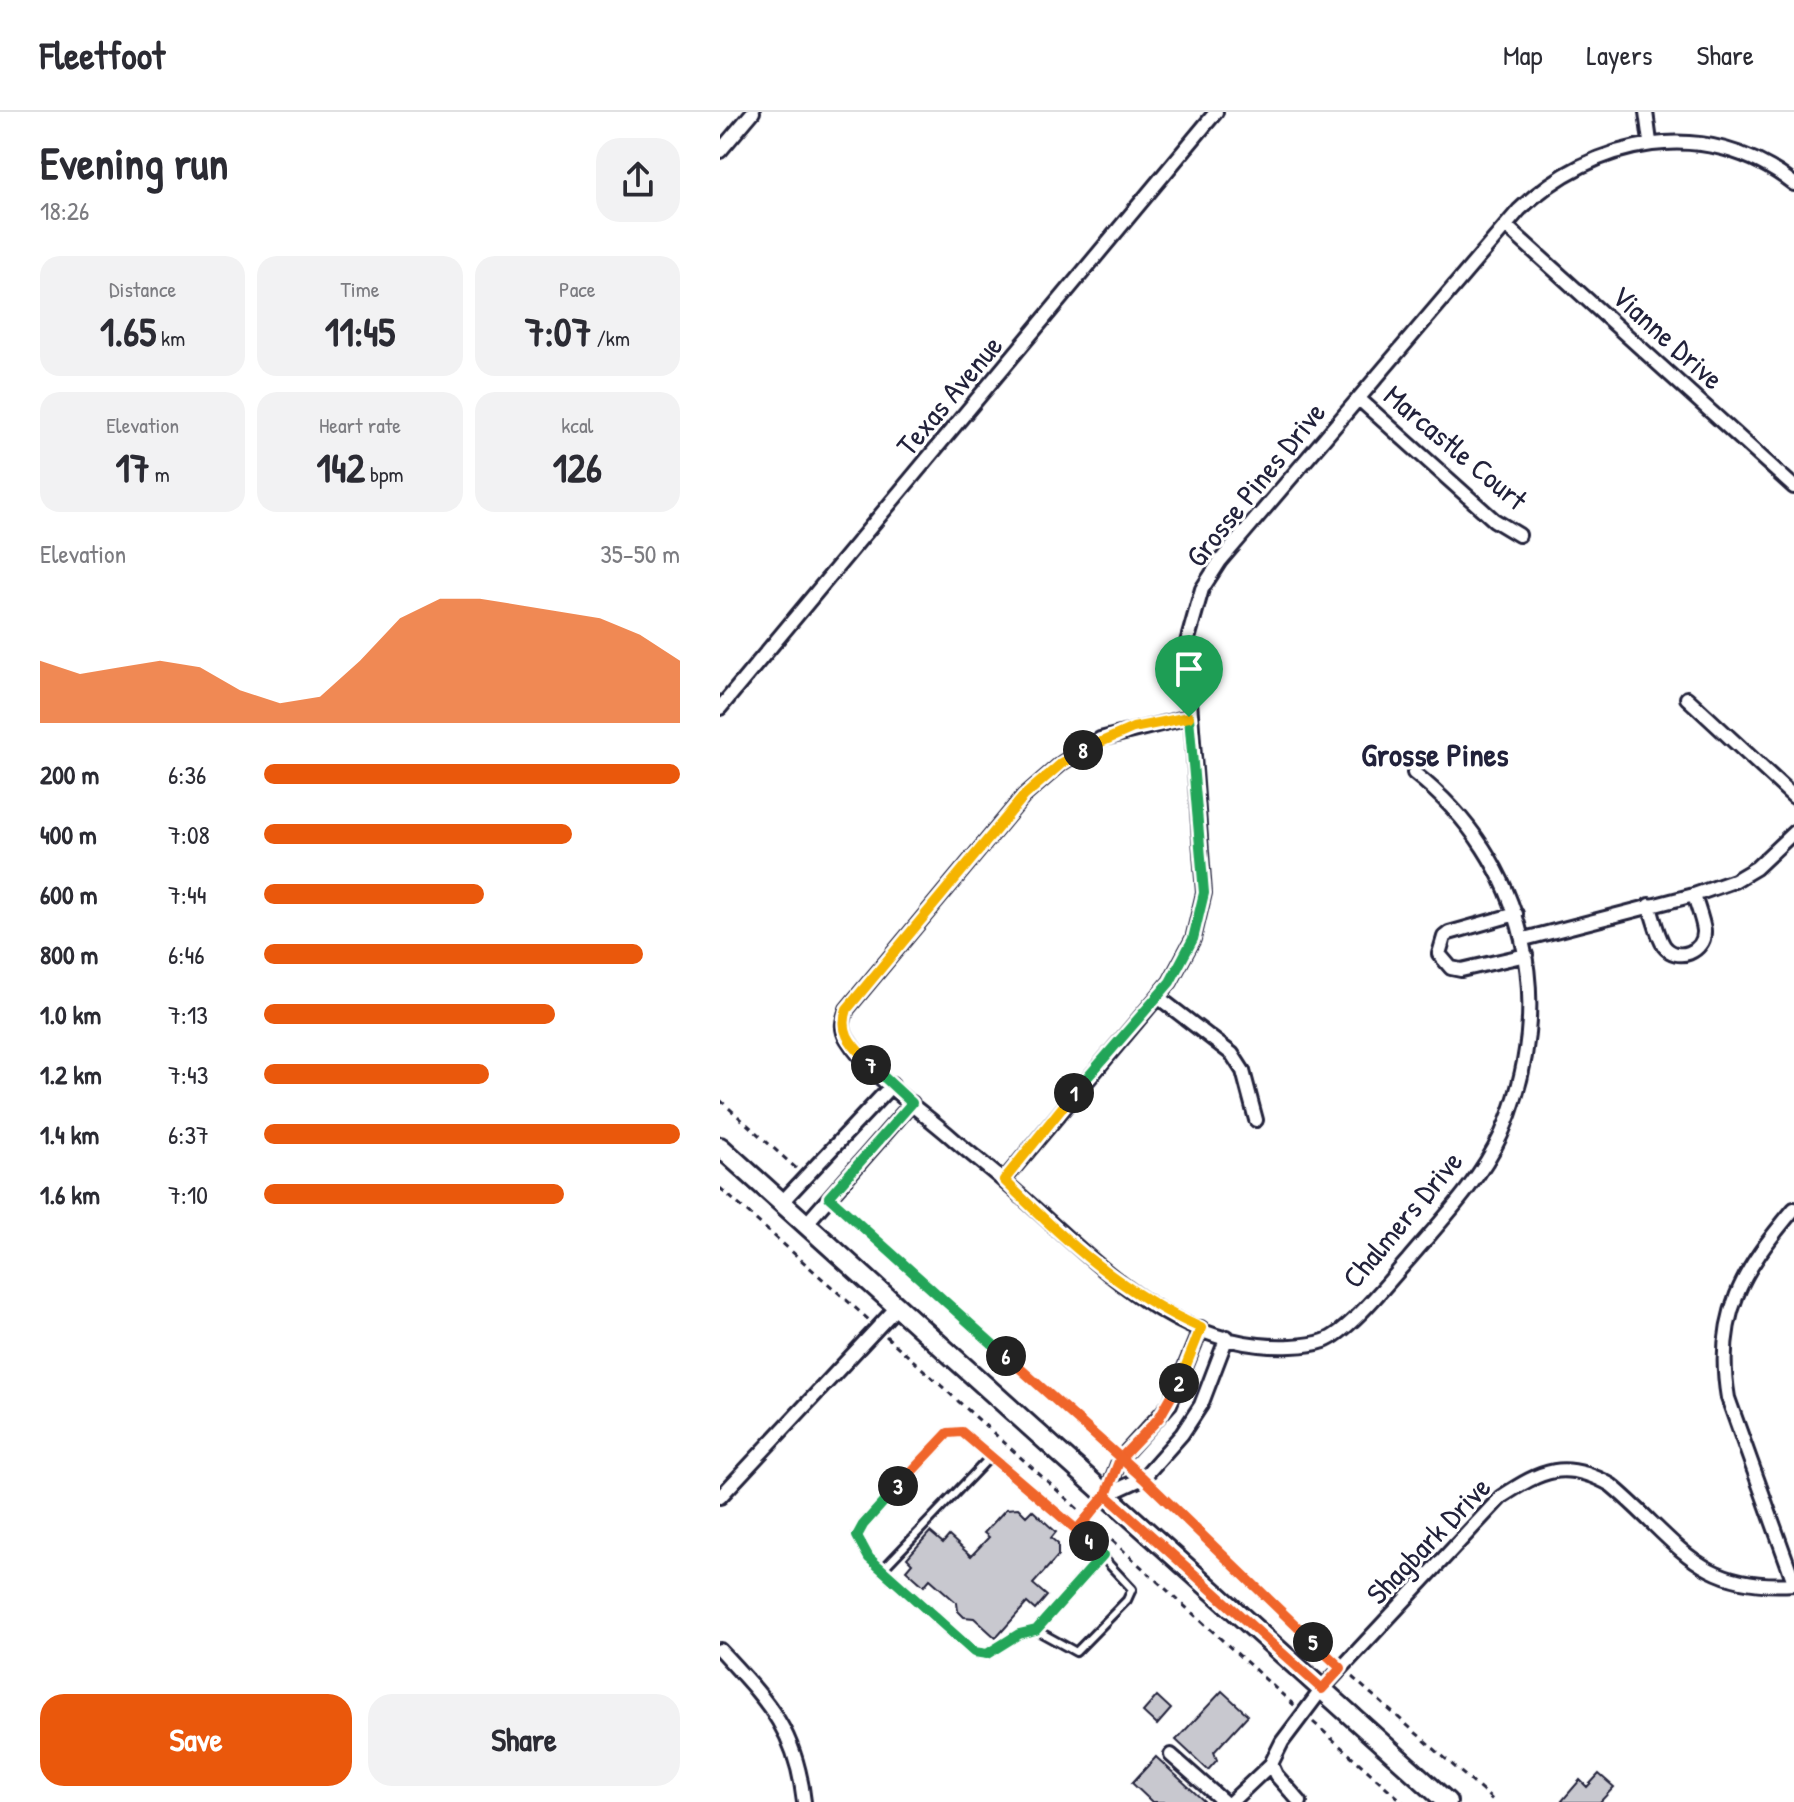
<!DOCTYPE html>
<html lang="en">
<head>
<meta charset="utf-8">
<style>
  body { margin:0; font-family:"Patrick Hand",sans-serif; background:#f2f2f3; color:#2b2b33; height:100vh; display:flex; flex-direction:column; font-size:30px; white-space:nowrap }
  * { box-sizing:border-box; margin:0 }
  p { font-size:26px; color:#7c7c81 }
  .icon { flex:none; width:44px; height:44px; fill:none; stroke:currentColor; stroke-width:2; stroke-linecap:round; stroke-linejoin:round }
  .map { position:relative; flex:1; overflow:hidden }
  .panel { display:flex; flex-direction:column; background:#fff; width:720px }
  .panel>* { flex:none }
  .pin { position:absolute; display:grid; place-items:center; width:68px; height:68px; color:#fff; margin:-82px -34px; border-radius:50% 50% 50% 0; rotate:-45deg; box-shadow:0 0 8px #0007 }
  .pin .icon { rotate:45deg }
  .km { position:absolute; width:40px; height:40px; margin:-20px; border-radius:50%; background:#222; color:#fff; font-size:22px; line-height:40px; text-align:center }
  .round { display:grid; place-items:center; flex:none; width:84px; height:84px; border-radius:24px; background:#f2f2f3 }
  .overview { display:flex; align-items:center; justify-content:space-between; height:136px; padding:0 40px }
  h1 { font-size:44px; font-weight:700; line-height:60px }
  .metrics { display:grid; grid-template-columns:repeat(3,1fr); gap:12px; height:136px; padding:8px 40px }
  .metrics div { display:grid; align-content:center; border-radius:20px; background:#f2f2f3; text-align:center }
  .metrics b { font-size:40px; font-weight:700 }
  .metrics small { font-size:22px; font-weight:400 }
  .metrics p { font-size:22px }
  .chart { height:224px; padding:16px 40px }
  .chart p { display:flex; justify-content:space-between }
  .chart svg { width:100%; height:144px; margin-top:8px; fill:#ea580c; opacity:.7 }
  .button { display:flex; gap:16px; margin-top:auto; padding:16px 40px }
  .button a { flex:1; height:92px; border-radius:24px; background:#ea580c; color:#fff; font-size:32px; font-weight:700; line-height:92px; text-align:center }
  .button a+a { background:#f2f2f3; color:#2b2b33 }
  ul { padding:0 40px; list-style:none; font-size:26px }
  li { display:grid; grid-template-columns:128px 96px 1fr; align-items:center; height:60px }
  li i { height:20px; border-radius:10px; background:#ea580c }
  header { display:flex; align-items:center; gap:48px; box-sizing:border-box; height:112px; padding:0 40px; background:#fff; border-bottom:2px solid #e1e1e2 }
  header strong { font-size:38px }
  nav { display:flex; gap:44px; margin-inline-start:auto; font-size:28px }
  main { display:flex; flex:1; min-height:0 }
  .map>svg:first-child { display:block }
  .building { fill:#c8c8cf; stroke:#22223b; stroke-width:2 }
  .lines { fill:none; stroke-linecap:round; stroke-linejoin:round }
  .lane-casing { stroke:#22223b; stroke-width:12 }
  .street-casing { stroke:#22223b; stroke-width:18 }
  .secondary-casing { stroke:#22223b; stroke-width:24 }
  .path { stroke:#22223b; stroke-width:3; stroke-dasharray:6 6; stroke-linecap:butt }
  .lane { stroke:#fff; stroke-width:6 }
  .street { stroke:#fff; stroke-width:12 }
  .secondary { stroke:#fff; stroke-width:18 }
  .split-1-casing { stroke:#fff; stroke-width:16 }
  .split-2-casing { stroke:#fff; stroke-width:16 }
  .split-3-casing { stroke:#fff; stroke-width:16 }
  .split-4-casing { stroke:#fff; stroke-width:16 }
  .split-5-casing { stroke:#fff; stroke-width:16 }
  .split-6-casing { stroke:#fff; stroke-width:16 }
  .split-7-casing { stroke:#fff; stroke-width:16 }
  .split-8-casing { stroke:#fff; stroke-width:16 }
  .split-9-casing { stroke:#fff; stroke-width:16 }
  .split-1 { stroke:#22a559; stroke-width:10 }
  .split-2 { stroke:#f5b400; stroke-width:10 }
  .split-3 { stroke:#f0652b; stroke-width:10 }
  .split-4 { stroke:#22a559; stroke-width:10 }
  .split-5 { stroke:#f0652b; stroke-width:10 }
  .split-6 { stroke:#f0652b; stroke-width:10 }
  .split-7 { stroke:#22a559; stroke-width:10 }
  .split-8 { stroke:#f5b400; stroke-width:10 }
  .split-9 { stroke:#f5b400; stroke-width:10 }
  .labels { text-anchor:middle; dominant-baseline:central; stroke-width:6; stroke-linejoin:round; paint-order:stroke }
  .street-label { font-size:30px; fill:#22223b; stroke:#fff }
  .neighbourhood-label { font-size:32px; font-weight:bold; fill:#22223b; stroke:#fff }
</style>
</head>
<body>
<header>
<strong>Fleetfoot</strong>
<nav><a>Map</a><a>Layers</a><a>Share</a></nav>
</header>
<main>
<section class="panel">
<div class="overview"><div><h1>Evening run</h1><p>18:26</p></div><a class="round"><svg class="icon" aria-label="share" viewBox="0 0 24 24"><path d="M12 15V3M7 8l5-5 5 5M5 13v7h14v-7"/></svg></a></div>
<div class="metrics">
<div><p>Distance</p><b>1.65<small> km</small></b></div>
<div><p>Time</p><b>11:45</b></div>
<div><p>Pace</p><b>7:07<small> /km</small></b></div>
</div>
<div class="metrics">
<div><p>Elevation</p><b>17<small> m</small></b></div>
<div><p>Heart rate</p><b>142<small> bpm</small></b></div>
<div><p>kcal</p><b>126</b></div>
</div>
<div class="chart"><p><span>Elevation</span>35–50 m</p>
<svg viewBox="0 0 160 44" preserveAspectRatio="none"><path d="M0 44V25L10 29L20 27L30 25L40 27L50 34L60 38L70 36L80 25L90 12L100 6L110 6L120 8L130 10L140 12L150 17L160 25V44z"/></svg>
</div>
<ul>
<li><b>200 m</b>6:36<i style="width:100%"></i></li>
<li><b>400 m</b>7:08<i style="width:74%"></i></li>
<li><b>600 m</b>7:44<i style="width:53%"></i></li>
<li><b>800 m</b>6:46<i style="width:91%"></i></li>
<li><b>1.0 km</b>7:13<i style="width:70%"></i></li>
<li><b>1.2 km</b>7:43<i style="width:54%"></i></li>
<li><b>1.4 km</b>6:37<i style="width:100%"></i></li>
<li><b>1.6 km</b>7:10<i style="width:72%"></i></li>
</ul>
<div class="button"><a>Save</a><a>Share</a></div>
</section>
<div class="map">
<svg width="1074" height="1690" viewBox="0 0 1074 1690">
  <rect width="100%" height="100%" fill="#fff"/>
  <filter id="ink" filterUnits="userSpaceOnUse"><feTurbulence type="fractalNoise" baseFrequency=".0125" numOctaves="2"/><feDisplacementMap in="SourceGraphic" scale="16" xChannelSelector="R" yChannelSelector="G"/><feConvolveMatrix kernelMatrix="1 2 1 2 8 2 1 2 1" color-interpolation-filters="sRGB"/></filter>
  <g filter="url(#ink)">
    <path class="building" d="M298 1396 306 1404 312 1398 336 1420 331 1426 338 1432V1444L313 1472 327 1484 315 1498 307 1491 276 1526 254 1506 244 1505 238 1499 237 1491 210 1467 204 1474 186 1458 192 1451 187 1446 210 1420 223 1431 229 1424 251 1444 269 1425 264 1421 286 1397Z
      M502 1579 528 1603 494 1640 497 1648 488 1658 456 1628Z
      M437 1584 451 1597 437 1613 423 1600Z
      M436 1645 485 1690H432L412 1671Z
      M879 1662 894 1675 880 1690H841L860 1668 867 1675Z"/>
    <g class="lines">
      <g class="lane-casing">
        <path id="lane" d="M357 1418 242 1320 228 1321 143 1413 137 1424 149 1446 254 1540 267 1542 299 1522 316 1518 356 1540 407 1488 412 1477 357 1418 384 1386
          M162 1458 271 1344
          M316 1518 383 1443"/>
      </g>
      <g class="street-casing">
        <path id="street" d="M926 0 930 30
          M0 39 33 0
          M786 114 1074 375
          M639 287 774 408 799 423
          M967 586 1074 685
          M0 596 496 0
          M469 605 380 627 342 651 304 684 127 897C123 908 120 916 127 927 149 963 199 997 231 1025 249 1041 268 1055 286 1071 360 1134 435 1222 539 1233 556 1235 587 1235 604 1229 629 1220 669 1169 688 1148 721 1109 759 1070 781 1023 839 892 807 749 694 661
          M929 793C934 806 937 823 944 834 957 851 985 840 984 819 983 808 977 794 974 783
          M796 802 729 821 724 825 719 842 731 856 741 858 806 843
          M804 827 974 783 1014 769 1036 756 1074 720
          M438 885 512 942 523 959 536 1008
          M284 1068 450 870 473 827 484 781 466 534 482 477 500 449 799 98C874 26 987 3 1074 72
          M62 1090 172 973
          M1074 1097C1023 1158 994 1203 1008 1286L1074 1470
          M86 1112 192 991
          M386 1383 423 1366 462 1322 481 1293 507 1225
          M386 1383 400 1347 450 1292 481 1216
          M0 1385 177 1195
          M0 1538C47 1589 76 1617 84 1690
          M451 1643 504 1690
          M511 1690 551 1652
          M580 1690 556 1663 551 1652 562 1630 602 1577 781 1385C822 1358 845 1347 891 1373 958 1429 977 1479 1074 1472"/>
      </g>
      <g class="secondary-casing">
        <path id="secondary" d="M0 1035 727 1690"/>
      </g>
      <path class="path" d="M0 988 78 1058
        M0 1076 149 1208
        M119 1095 390 1338
        M166 1224 359 1398
        M432 1375 611 1547
        M374 1412 575 1594
        M632 1565 775 1690
        M593 1610 683 1690"/>
      <use href="#lane" class="lane"/>
      <use href="#street" class="street"/>
      <use href="#secondary" class="secondary"/>
    </g>
  </g>
  <g class="lines" filter="url(#ink)">
    <g class="split-1-casing">
      <path id="split-1" d="M354 981 450 870 473 827 484 781 469 605"/>
    </g>
    <g class="split-2-casing">
      <path id="split-2" d="M354 981 284 1068C345 1129 402 1181 481 1216L459 1271"/>
    </g>
    <g class="split-3-casing">
      <path id="split-3" d="M178 1374 228 1321 242 1320 357 1418 386 1383 400 1347 439 1306 459 1271"/>
    </g>
    <g class="split-4-casing">
      <path id="split-4" d="M178 1374 143 1413 137 1424 149 1446 254 1540 267 1542 299 1522 316 1518 383 1443 369 1429"/>
    </g>
    <g class="split-5-casing">
      <path id="split-5" d="M369 1429 357 1418 386 1383 602 1577 621 1556 593 1530"/>
    </g>
    <g class="split-6-casing">
      <path id="split-6" d="M286 1244 423 1366 593 1530"/>
    </g>
    <g class="split-7-casing">
      <path id="split-7" d="M151 953 192 991 109 1085 286 1244"/>
    </g>
    <g class="split-8-casing">
      <path id="split-8" d="M151 953C134 934 118 923 127 897L304 684 342 651 363 638"/>
    </g>
    <g class="split-9-casing">
      <path id="split-9" d="M363 638 413 616 469 605"/>
    </g>
    <use href="#split-1" class="split-1"/>
    <use href="#split-2" class="split-2"/>
    <use href="#split-3" class="split-3"/>
    <use href="#split-4" class="split-4"/>
    <use href="#split-5" class="split-5"/>
    <use href="#split-6" class="split-6"/>
    <use href="#split-7" class="split-7"/>
    <use href="#split-8" class="split-8"/>
    <use href="#split-9" class="split-9"/>
  </g>
  <g class="labels">
    <g class="street-label">
      <text transform="translate(948 225) rotate(42)">Vianne Drive</text>
      <text transform="translate(229 283) rotate(-50)">Texas Avenue</text>
      <text transform="translate(736 335) rotate(40)">Marcastle Court</text>
      <text transform="translate(535 372) rotate(-51)">Grosse Pines Drive</text>
      <text transform="translate(682 1107) rotate(-50)">Chalmers Drive</text>
      <text transform="translate(708 1428) rotate(-46)">Shagbark Drive</text>
    </g>
    <g class="neighbourhood-label">
      <text x="715" y="642">Grosse Pines</text>
    </g>
  </g>
</svg>
<div class="pin" style="left:469px;top:605px;background:#1e9e55"><svg class="icon" aria-label="arrive" viewBox="0 0 24 24"><path d="M6 21V4h12l-3 4 3 4H6"/></svg></div>
<b class="km" style="left:354px;top:981px">1</b>
<b class="km" style="left:459px;top:1271px">2</b>
<b class="km" style="left:178px;top:1374px">3</b>
<b class="km" style="left:369px;top:1429px">4</b>
<b class="km" style="left:593px;top:1530px">5</b>
<b class="km" style="left:286px;top:1244px">6</b>
<b class="km" style="left:151px;top:953px">7</b>
<b class="km" style="left:363px;top:638px">8</b>
</div>
</main>
</body>
</html>
